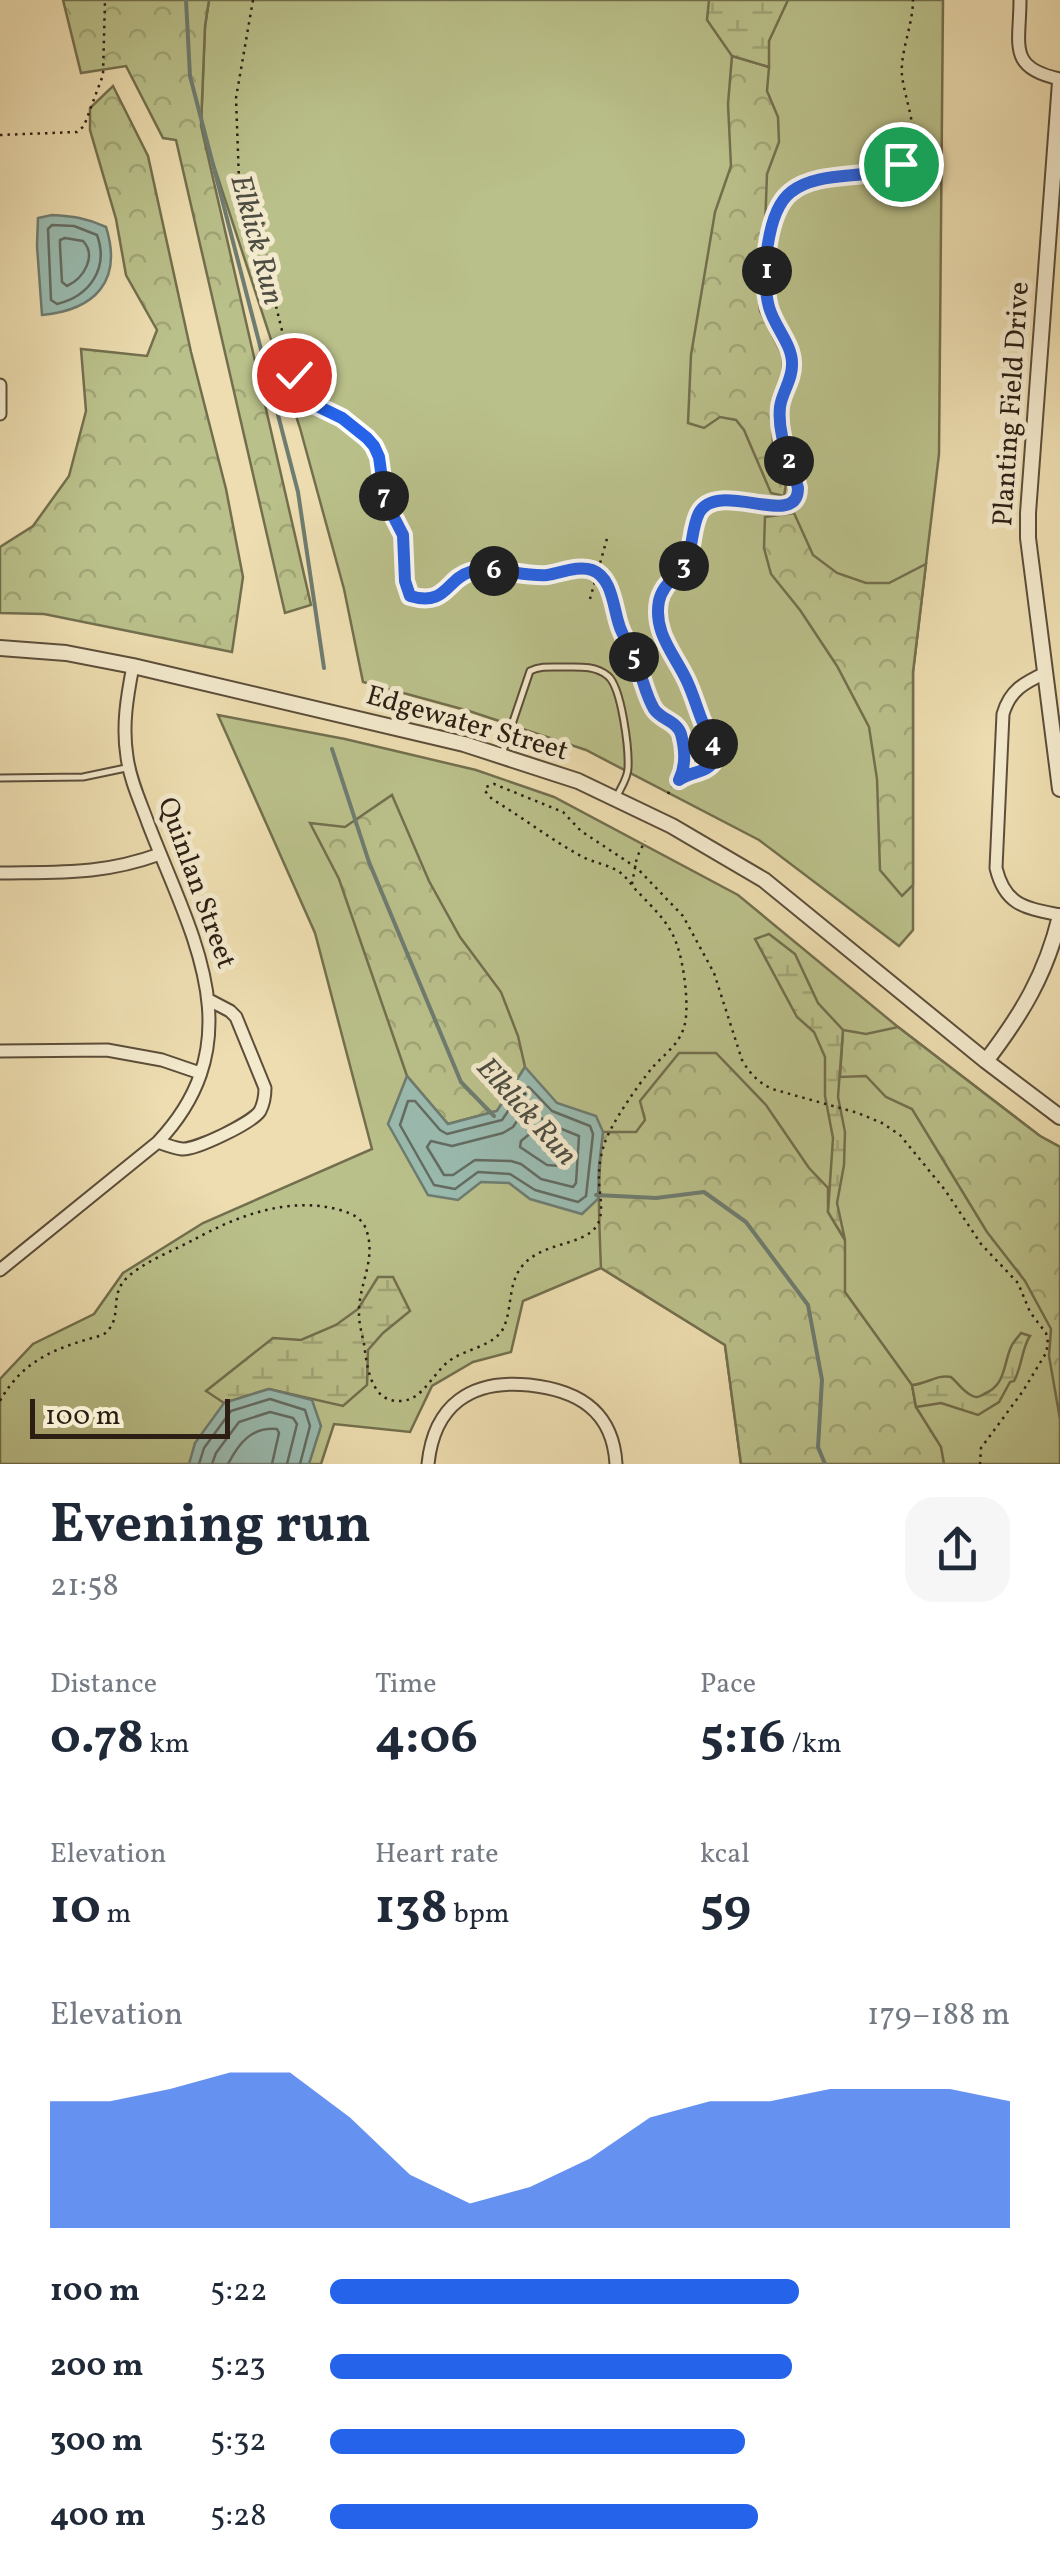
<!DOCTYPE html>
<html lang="en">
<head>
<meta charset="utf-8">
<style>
  body { margin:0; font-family:Vollkorn,serif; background:#f6f6f7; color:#1f2937; height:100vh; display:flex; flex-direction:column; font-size:38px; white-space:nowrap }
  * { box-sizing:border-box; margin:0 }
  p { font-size:32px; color:#747a83 }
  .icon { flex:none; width:55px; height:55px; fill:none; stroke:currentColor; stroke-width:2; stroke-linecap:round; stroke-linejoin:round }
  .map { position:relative; height:1464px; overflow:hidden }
  .side { display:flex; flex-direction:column; background:#fff; flex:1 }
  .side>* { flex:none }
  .scale { position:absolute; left:30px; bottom:25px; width:200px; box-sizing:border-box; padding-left:10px; border:5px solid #2c1e13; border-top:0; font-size:28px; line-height:35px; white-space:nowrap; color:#2c1e13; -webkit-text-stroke:8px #f3e9cc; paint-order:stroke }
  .pin { position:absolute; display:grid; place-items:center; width:85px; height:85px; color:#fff; margin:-42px; border:5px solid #fff; border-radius:50%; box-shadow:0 2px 10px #0007 }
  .km { position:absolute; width:50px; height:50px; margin:-25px; border-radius:50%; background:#222; color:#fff; font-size:28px; line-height:50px; text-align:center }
  .round { display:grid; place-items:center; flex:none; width:105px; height:105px; border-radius:30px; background:#f6f6f7 }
  .headline { display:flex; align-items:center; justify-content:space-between; height:170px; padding:0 50px }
  h1 { font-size:55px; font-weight:700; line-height:75px }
  .stats { display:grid; grid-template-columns:repeat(3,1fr); gap:15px; height:170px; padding:10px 50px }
  .stats div { display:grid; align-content:center }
  .stats b { font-size:50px; font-weight:700 }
  .stats small { font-size:28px; font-weight:400 }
  .stats p { font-size:28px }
  .chart { height:280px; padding:20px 50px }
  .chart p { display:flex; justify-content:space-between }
  .chart svg { width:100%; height:180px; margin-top:10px; fill:#2563eb; opacity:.7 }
  ul { padding:0 50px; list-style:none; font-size:32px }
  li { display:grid; grid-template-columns:160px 120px 1fr; align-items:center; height:75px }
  li i { height:25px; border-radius:12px; background:#2563eb }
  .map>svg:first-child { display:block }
  .green { fill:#bac08a; stroke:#736f4e; stroke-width:2.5 }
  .forest { fill:url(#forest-crowns); stroke:#736f4e; stroke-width:2.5 }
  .wetland { fill:url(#wetland-marsh); stroke:#736f4e; stroke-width:2.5 }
  .water { fill:#9abbb0; stroke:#6e7c71; stroke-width:2.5 }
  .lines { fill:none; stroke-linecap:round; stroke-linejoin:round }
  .shore { stroke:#636c62; stroke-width:2.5 }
  .stream { stroke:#6e7c71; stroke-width:4 }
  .service-casing { stroke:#5c4e3a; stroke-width:9 }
  .minor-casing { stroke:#5c4e3a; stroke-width:15 }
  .tertiary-casing { stroke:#5c4e3a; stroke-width:18 }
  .path { stroke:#2c1e13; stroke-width:2.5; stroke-dasharray:2.5 5; stroke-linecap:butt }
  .service { stroke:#f3e9cc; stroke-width:5 }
  .minor { stroke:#f3e9cc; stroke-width:11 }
  .tertiary { stroke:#f3e9cc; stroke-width:14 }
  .route-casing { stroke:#fff; stroke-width:20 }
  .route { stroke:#2563eb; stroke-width:12 }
  .labels { text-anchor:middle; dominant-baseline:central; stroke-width:10; stroke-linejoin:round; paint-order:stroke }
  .street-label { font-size:28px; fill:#2c1e13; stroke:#f3e9cc }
  .water-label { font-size:30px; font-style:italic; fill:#4d4d42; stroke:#f3e9cc }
</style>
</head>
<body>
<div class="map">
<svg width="1060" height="1464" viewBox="0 0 1060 1464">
  <defs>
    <pattern id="forest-crowns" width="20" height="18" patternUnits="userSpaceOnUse" patternTransform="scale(2.5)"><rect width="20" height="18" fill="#bac08a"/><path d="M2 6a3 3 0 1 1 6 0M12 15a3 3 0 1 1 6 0" fill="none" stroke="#a0a576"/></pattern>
    <pattern id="wetland-marsh" width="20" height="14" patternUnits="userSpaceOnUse" patternTransform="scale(2.5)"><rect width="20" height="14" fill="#bac08a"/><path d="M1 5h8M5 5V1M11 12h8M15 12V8" fill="none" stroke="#a0a576"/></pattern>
  </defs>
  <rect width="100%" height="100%" fill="#edddb0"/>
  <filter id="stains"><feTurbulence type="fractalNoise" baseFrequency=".002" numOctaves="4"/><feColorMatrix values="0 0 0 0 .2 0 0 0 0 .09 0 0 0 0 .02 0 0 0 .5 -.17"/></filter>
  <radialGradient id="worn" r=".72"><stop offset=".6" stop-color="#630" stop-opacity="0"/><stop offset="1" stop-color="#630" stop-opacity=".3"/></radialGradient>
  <path class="green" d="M209 0H943L939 454 913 672V930L899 946 759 840 586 750 469 711 363 682 344 589 300 428 201 126 205 26Z
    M218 715 345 739 476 770 554 797 738 895 898 1027 1040 1136 1060 1147V1464H741L725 1345 601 1268 523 1301 511 1352 473 1362 432 1386 410 1432 334 1424 321 1464H0V1379L33 1344 94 1314 123 1273 203 1223 372 1149 315 933Z"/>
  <path class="forest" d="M63 0H209L205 26 201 126 311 605 285 613 176 140 163 138 126 66 81 73Z
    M732 56 769 67 767 91 778 117 779 142 767 174 765 228 757 273 760 311 783 356V382L772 406 773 446 787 478 784 496 771 493 744 430 736 420 720 417 704 428 688 423 691 355 715 212 731 166 728 104Z
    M113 86 148 156 191 352 226 489 243 577 232 652 44 614 0 613V547L33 526 69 476 86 411 81 349 147 356 157 330 126 275 116 219 90 130V108Z
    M794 513 813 555 837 573 866 583H889L926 564 913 672V885L902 896 880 870 877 779 869 727 837 666 800 610 771 574 764 548 765 517Z
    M392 795 429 881 460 937 501 992 518 1036 525 1067 497 1111 448 1124 407 1076 339 879 310 823 345 827Z
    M898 1027 1040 1136 1060 1147V1419L1049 1356 1051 1329 1025 1281 987 1232 912 1109 886 1097 866 1076 840 1077 843 1030 866 1034Z
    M679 1053H716L766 1105 809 1168 828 1188V1212L845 1240V1292L912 1385 916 1407 941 1447 944 1464H741L725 1345 601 1268C599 1222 597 1177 603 1132H636L645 1120 640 1101Z"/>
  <path class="wetland" d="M709 0H788L769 41V67L732 56 707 20Z
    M769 934 795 954 818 1003 843 1030 838 1097 845 1132 844 1165 837 1203 845 1240 828 1212 833 1138 825 1096V1057L814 1032 797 1017 755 939Z
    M378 1277H393L410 1311 383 1333 368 1350 367 1385 343 1406 269 1389 224 1403 206 1391 273 1338 301 1340 336 1325 358 1309Z
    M1021 1333 1030 1336C1022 1347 1022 1367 1014 1381L1010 1382 999 1402 978 1415 941 1403 916 1407 912 1385C927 1384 937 1374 951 1377 957 1382 962 1390 969 1394 976 1398 977 1398 984 1394 1006 1385 1003 1365 1011 1347 1013 1342 1018 1337 1021 1333Z"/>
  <path class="water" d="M52 215C72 216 87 218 106 227 123 281 95 310 42 315L37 246 38 218Z
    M525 1067 557 1103 596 1116 603 1132 599 1166 598 1199 582 1214 530 1199 509 1183 481 1182 458 1200 428 1195 388 1124 407 1076 448 1124 497 1111Z
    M269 1389 312 1400 321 1426 309 1464H189L195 1443 224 1403Z"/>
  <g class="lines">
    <path class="shore" d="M52 225 74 226 97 235C109 268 90 296 57 304L51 300 48 229Z
      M65 238 83 241C97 256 84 278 67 286L62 282 60 246V240Z
      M529 1087 552 1111 590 1126 593 1134 586 1196 578 1202 535 1190 510 1174 478 1172 455 1189 434 1185 400 1125 408 1101H415L440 1130 447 1134 502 1120 523 1089Z
      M530 1108 547 1123 579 1136 576 1183 573 1187 541 1179 521 1164 511 1161 475 1160 453 1175H444L427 1147 431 1141 452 1146 503 1133 513 1127 525 1109Z
      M532 1132 562 1145 560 1166 547 1165 520 1147 521 1141Z
      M199 1464 204 1448 231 1411 270 1399 305 1410 310 1426 300 1464
      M212 1464 216 1453 239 1422 270 1412 293 1418 297 1424 287 1464
      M228 1464C239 1443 251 1427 277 1429L279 1433 272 1464"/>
    <path class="stream" d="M186 0 190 76 298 492 324 668
      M332 749 369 862 461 1082 494 1116
      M596 1195 656 1198 704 1192 746 1222 808 1305 822 1380 818 1447 825 1464"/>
    <g class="service-casing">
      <path id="service" d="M502 754 530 671C540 666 550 667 562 667 577 667 595 665 608 676 622 688 629 750 628 768 628 778 620 789 616 798
        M0 778 83 777 126 768"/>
    </g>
    <g class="minor-casing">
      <path id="minor" d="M1020 0C1020 45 1007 68 1060 79
        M0 385V414
        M1045 673C1024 683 1010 690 1003 714L996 868C1005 906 1026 908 1060 915
        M0 873C60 872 102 875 160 854
        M0 1051 107 1050 162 1060 200 1073
        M158 1142C166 1145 174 1148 182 1149 196 1150 252 1123 260 1111 264 1103 265 1096 265 1088L236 1017 230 1011 209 1000
        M0 1270 158 1142C256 1038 190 933 148 823 140 801 130 780 127 757 122 726 127 697 133 666
        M428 1464C434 1405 471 1379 529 1385 577 1390 613 1410 616 1464"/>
    </g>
    <g class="tertiary-casing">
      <path id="tertiary" d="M1060 82 1028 513V538L1060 789
        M0 648 66 653 133 666 464 744 578 781 672 826 764 880 986 1061 1060 1117
        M986 1061C1022 1014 1046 974 1060 916"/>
    </g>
    <path class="path" d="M253 0 236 98 239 180 265 232 269 278 293 375 313 403 342 419 367 438 379 457 385 500 403 535 407 592 414 598C422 598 432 598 440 595 454 589 458 575 474 571L539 575 588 569 602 576 609 589 618 621 633 652 651 704 656 713 674 723 681 736 684 763 679 779
      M0 135 77 132 84 126 103 75 105 0
      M590 599 608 535
      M668 794C672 786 677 779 686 775 702 767 714 776 716 751L687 680 662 636 657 615 662 591 687 561 694 528 704 506C732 490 764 512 794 503L798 496V488C791 461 777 435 781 407 783 391 793 379 792 363 791 346 777 330 771 314 760 286 765 209 792 191 822 170 885 185 908 157 922 139 904 98 902 75 900 52 913 25 913 0
      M632 884 637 857 645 841
      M0 1401C24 1358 59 1347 103 1335 124 1319 109 1299 124 1281 138 1264 175 1250 195 1239 239 1215 290 1196 340 1210 353 1214 363 1218 367 1232 376 1261 358 1286 359 1314 359 1324 362 1334 364 1344 367 1365 370 1403 401 1401 424 1400 434 1370 452 1359 467 1349 493 1346 503 1329 513 1308 507 1284 523 1265 543 1242 581 1246 596 1227 606 1213 598 1191 599 1175 599 1166 601 1154 604 1145 610 1125 638 1085 652 1068 663 1055 679 1045 684 1027 690 1009 684 964 677 945 670 923 653 908 637 891 632 886 628 879 622 874 612 865 593 863 581 856 550 839 522 817 492 799L485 791 486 787 494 784 563 812 581 831 637 868 683 916 714 973 742 1060C750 1074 758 1082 772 1089L858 1113 882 1123 900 1135 945 1190 981 1244 1018 1283 1030 1312 1046 1333 1048 1343 1046 1353 1023 1391 981 1448 980 1464"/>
    <use href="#service" class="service"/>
    <use href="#minor" class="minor"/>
    <use href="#tertiary" class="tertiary"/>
  </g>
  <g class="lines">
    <g class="route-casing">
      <path id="route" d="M294 375 313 404 342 418 367 438 374 446 379 457 385 500 403 535 405 581 410 596C447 607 446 579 470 572 494 565 522 577 547 575 561 573 578 565 592 570 614 578 613 612 621 630 626 642 633 653 637 665 643 679 646 696 654 709 661 720 676 720 681 734 685 749 686 766 679 780 692 770 707 775 716 758 715 744 709 735 703 723 697 709 693 693 686 679 674 654 653 632 659 601 663 582 681 575 688 557 693 543 692 527 699 513 718 478 798 531 798 488 791 461 777 436 780 407 782 392 793 379 792 363 792 344 774 326 769 307 761 279 766 211 791 192 812 175 846 177 872 173 882 171 891 167 901 164"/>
    </g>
    <use href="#route" class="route"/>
  </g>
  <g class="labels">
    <g class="street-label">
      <text transform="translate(1012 404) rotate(-86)">Planting Field Drive</text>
      <text transform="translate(467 724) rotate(16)">Edgewater Street</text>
      <text transform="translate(196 883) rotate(70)">Quinlan Street</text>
    </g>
    <g class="water-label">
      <text transform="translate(256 240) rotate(75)">Elklick Run</text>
      <text transform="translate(526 1112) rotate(48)">Elklick Run</text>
    </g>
  </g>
  <rect width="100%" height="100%" filter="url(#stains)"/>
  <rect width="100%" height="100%" fill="url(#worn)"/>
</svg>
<div class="scale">100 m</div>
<div class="pin" style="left:901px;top:164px;background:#1e9e55"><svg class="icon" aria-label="arrive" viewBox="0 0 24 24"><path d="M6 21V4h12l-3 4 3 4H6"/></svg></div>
<div class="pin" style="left:294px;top:375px;background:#d93025"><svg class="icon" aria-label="check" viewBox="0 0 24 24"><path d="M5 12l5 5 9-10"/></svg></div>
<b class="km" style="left:767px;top:271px">1</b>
<b class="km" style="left:789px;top:461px">2</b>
<b class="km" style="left:684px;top:566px">3</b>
<b class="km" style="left:713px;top:744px">4</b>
<b class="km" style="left:634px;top:657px">5</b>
<b class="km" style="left:494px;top:571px">6</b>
<b class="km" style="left:384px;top:496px">7</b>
</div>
<section class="side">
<div class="headline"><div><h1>Evening run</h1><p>21:58</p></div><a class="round"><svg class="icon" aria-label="share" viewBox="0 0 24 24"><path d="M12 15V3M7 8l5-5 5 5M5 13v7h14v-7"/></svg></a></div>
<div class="stats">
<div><p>Distance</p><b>0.78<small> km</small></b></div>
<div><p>Time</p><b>4:06</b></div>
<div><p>Pace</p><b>5:16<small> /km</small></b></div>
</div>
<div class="stats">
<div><p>Elevation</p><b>10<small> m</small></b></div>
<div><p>Heart rate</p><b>138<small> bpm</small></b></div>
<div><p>kcal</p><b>59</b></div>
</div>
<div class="chart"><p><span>Elevation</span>179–188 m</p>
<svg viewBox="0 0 160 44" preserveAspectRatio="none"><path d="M0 44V13L10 13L20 10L30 6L40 6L50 17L60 31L70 38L80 34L90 27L100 17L110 13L120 13L130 10L140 10L150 10L160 13V44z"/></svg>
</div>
<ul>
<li><b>100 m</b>5:22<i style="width:69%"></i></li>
<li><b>200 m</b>5:23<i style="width:68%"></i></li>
<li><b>300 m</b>5:32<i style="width:61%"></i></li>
<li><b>400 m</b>5:28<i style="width:63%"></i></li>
</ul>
</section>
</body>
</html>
